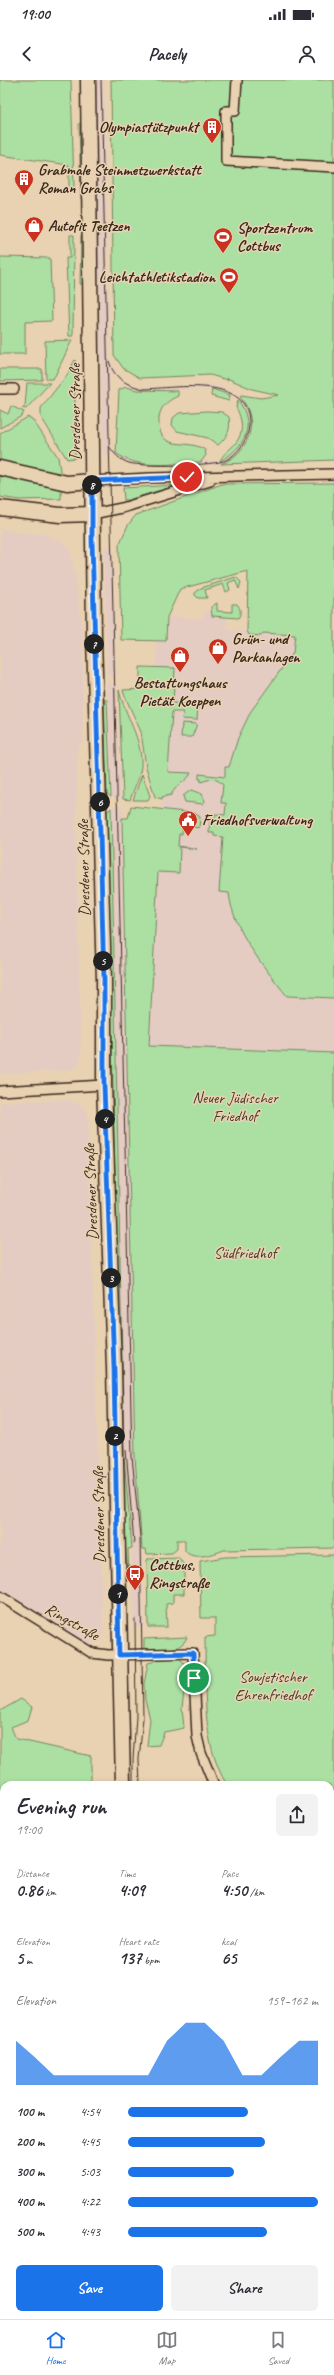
<!DOCTYPE html>
<html lang="en">
<head>
<meta charset="utf-8">
<style>
  body { margin:0; font-family:Caveat,sans-serif; background:#f2f2f3; color:#2b2b33; height:100vh; display:flex; flex-direction:column; font-size:15px; white-space:nowrap }
  * { box-sizing:border-box; margin:0 }
  p { font-size:13px; color:#7c7c81 }
  .icon { flex:none; width:22px; height:22px; fill:none; stroke:currentColor; stroke-width:2; stroke-linecap:round; stroke-linejoin:round }
  .map { position:relative; flex:1; overflow:hidden }
  .sheet { position:absolute; left:0px; top:1701px; width:334px; height:538px; display:flex; flex-direction:column; background:#fff; border-radius:12px 12px 0 0; box-shadow:0 2px 6px #0003 }
  .sheet>* { flex:none }
  .pin { position:absolute; display:grid; place-items:center; width:34px; height:34px; color:#fff; margin:-17px; border:2px solid #fff; border-radius:50%; box-shadow:0 1px 4px #0007 }
  .km { position:absolute; width:20px; height:20px; margin:-10px; border-radius:50%; background:#222; color:#fff; font-size:11px; line-height:20px; text-align:center }
  .round { display:grid; place-items:center; flex:none; width:42px; height:42px; border-radius:6px; background:#f2f2f3 }
  .summary { display:flex; align-items:center; justify-content:space-between; height:68px; padding:0 16px }
  h1 { font-size:22px; font-weight:800; line-height:30px }
  .figures { display:grid; grid-template-columns:repeat(3,1fr); gap:6px; height:68px; padding:4px 16px }
  .figures div { display:grid; align-content:center }
  .figures b { font-size:17px; font-weight:800 }
  .figures small { font-size:11px; font-weight:400 }
  .figures p { font-size:11px }
  .chart { height:112px; padding:8px 16px }
  .chart p { display:flex; justify-content:space-between }
  .chart svg { width:100%; height:72px; margin-top:4px; fill:#1a73e8; opacity:.7 }
  .primary-button { display:flex; gap:8px; margin-top:auto; padding:8px 16px }
  .primary-button a { flex:1; height:46px; border-radius:6px; background:#1a73e8; color:#fff; font-size:16px; font-weight:800; line-height:46px; text-align:center }
  .primary-button a+a { background:#f2f2f3; color:#2b2b33 }
  ul { padding:0 16px; list-style:none; font-size:13px }
  li { display:grid; grid-template-columns:64px 48px 1fr; align-items:center; height:30px }
  li i { height:10px; border-radius:5px; background:#1a73e8 }
  .status { display:flex; justify-content:space-between; align-items:center; height:28px; padding:0 20px; background:#fff; direction:ltr }
  .status svg { height:11px; fill:currentColor }
  header { display:flex; justify-content:space-between; align-items:center; height:52px; padding:0 16px; background:#fff; font-size:18px; font-weight:800 }
  .menu { display:flex; justify-content:space-around; align-items:center; height:56px; border-top:1px solid #e1e1e2; background:#fff; font-size:11px; color:#7c7c81 }
  .menu a { display:grid; justify-items:center; gap:2px }
  .menu .on { color:#1a73e8 }
  .map>svg:first-child { display:block }
  .built { fill:#e4ccc3; fill-rule:evenodd }
  .green { fill:#ace0a2; stroke:#748560 }
  .lines { fill:none; stroke-linecap:round; stroke-linejoin:round }
  .stream { stroke:#6c8f9b; stroke-width:3 }
  .street-casing { stroke:#3b2a1e; stroke-width:12 }
  .primary-casing { stroke:#3b2a1e; stroke-width:17 }
  .street { stroke:#e9d2b2; stroke-width:9 }
  .primary { stroke:#e9d2b2; stroke-width:14 }
  .tram { stroke:#3b2a1e; stroke-width:1 }
  .route-casing { stroke:#fff; stroke-width:8 }
  .route { stroke:#1a73e8; stroke-width:5 }
  .labels { text-anchor:middle; dominant-baseline:central; stroke-width:3; stroke-linejoin:round; paint-order:stroke }
  .poi-label { font-size:16px; font-weight:bold; fill:#3b2a1e; stroke:#e9d2b2; text-anchor:start }
  .street-label { font-size:16px; fill:#3b2a1e; stroke:#e9d2b2 }
  .park-label { font-size:16px; fill:#463c2b; stroke:#e9d2b2 }
</style>
</head>
<body>
<div class="status"><b>19:00</b><svg viewBox="0 0 49 12"><path d="M0 12V9h3v3zM5 12V6h3v6zM10 12V3h3v9zM15 12V0h3v12zM26 1h20v11H26zM47 4h2v5h-2z"/></svg></div>
<header><svg class="icon" aria-label="back" viewBox="0 0 24 24"><path d="M15 5l-7 7 7 7"/></svg>Pacely<svg class="icon" aria-label="person" viewBox="0 0 24 24"><circle cx="12" cy="8" r="4"/><path d="M4 21q1-7 8-7t8 7"/></svg></header>
<div class="map">
<svg width="334" height="2239" viewBox="0 0 334 2239">
  <rect width="100%" height="100%" fill="#e9d2b2"/>
  <filter id="ink" filterUnits="userSpaceOnUse"><feTurbulence type="fractalNoise" baseFrequency=".025" numOctaves="2"/><feDisplacementMap in="SourceGraphic" scale="8" xChannelSelector="R" yChannelSelector="G"/><feConvolveMatrix kernelMatrix="1 2 1 2 8 2 1 2 1" color-interpolation-filters="sRGB"/></filter>
  <g filter="url(#ink)">
    <path class="built" d="M93 0H104L110 280 117 294 124 301 134 305 144 307 212 305 229 310 240 317 249 332 251 339 249 357 237 375 221 384 136 386 121 381 111 372V375H103ZM110 289 123 304 133 308 144 310 212 309 228 313 238 320 247 340 245 356 234 373 220 381 141 383 123 378 110 366Z
      M0 448 13 452 43 454 59 460 69 467 75 493 83 557V663L78 664 76 740 81 975 78 985 71 990 0 994Z
      M104 467H113L116 595H107Z
      M204 531 228 532 227 550 295 555 294 573 251 631 230 681 227 699 225 765 230 822 287 916 334 918V973L149 967 168 610H155L157 561H167V537L203 538Z
      M107 602H116L121 719 111 717Z
      M115 726H122L135 1377 142 1455 144 1547 133 1548 132 1457 124 1377 111 728Z
      M68 1020 83 1026 88 1037 103 1559 89 1565 0 1512V1022Z
      M0 2223 4 2225V2235H21L27 2239H0Z"/>
    <path class="green" d="M0 0H71L74 108H69V85L0 75Z
      M111 0H334V380L221 384C249 373 261 341 240 317L241 315 261 318 279 315 252 309 227 298 228 300 210 295 140 298 123 288 114 275Z
      M79 43 83 46 84 118 81 119Z
      M70 155H74L73 256H69L66 178H70Z
      M81 155 85 157 83 204H80Z
      M0 177 50 178 52 241 25 242V274H0Z
      M72 260 55 296 52 299H46L45 261Z
      M75 280V378L67 379 41 337V328L67 295Z
      M0 289H42V300L0 301Z
      M27 303H50L26 329 22 328 25 326Z
      M126 307 137 310 178 311V316C169 320 160 326 159 338 157 375 187 357 205 370L206 375 201 382C174 383 139 391 116 373L119 310Z
      M212 309 230 315 229 321 211 316Z
      M238 320C256 345 246 367 220 381 223 374 227 372 232 367 245 355 243 341 236 327Z
      M11 326 24 332 22 336 0 348V330L8 334Z
      M207 331 222 332 229 337C231 350 228 356 218 365L208 358 177 351 172 345 173 338 179 333Z
      M28 337 32 339 58 377 61 397 0 383V353Z
      M0 394 61 409V419L19 420 0 417Z
      M334 403V918L287 916C264 887 233 851 229 813L219 812 223 757 214 756V753H209L210 740H215V734L225 735 226 723H221L223 705C217 697 209 699 201 702V699H199V694L225 697V687H229L238 658 251 631 293 573 295 555 263 553 261 556 249 555 247 551 248 491 180 509 167 537 166 561 121 560 119 465 128 445 136 435 222 404Z
      M178 405 128 420H124L123 408Z
      M236 497 241 502 239 509 235 500 228 503 230 510 226 512 223 504 205 510 207 518H198L195 515V513L201 508Z
      M217 523V531L232 532V524H237C240 528 242 533 238 538L212 536 211 527Z
      M140 587 175 588 173 623 198 624 197 640 182 639 183 632H172L168 692 191 693C186 703 178 702 171 715L162 717V719L155 717 146 687 141 652 124 614 123 610 140 609Z
      M119 610C125 636 143 659 141 687 140 697 133 710 130 720L123 719Z
      M104 620H107L111 717 107 714Z
      M182 643 197 644 192 657H181Z
      M142 694 150 716 148 720H133Z
      M191 710 202 714 205 721 203 724 185 722 183 716Z
      M131 726 194 733 200 737 199 748 183 745 182 754H179L178 766 197 769 180 767 179 793 158 792 149 966 334 973V1468L224 1470C214 1474 193 1481 185 1471V1460H177V1469L172 1473 147 1474 146 1469H142L135 1377 122 738H128Z
      M111 728 124 1377 132 1468 128 1469 129 1495 123 1458 107 732Z
      M334 1475V1809L330 1811V1705H227C200 1661 206 1606 205 1557L215 1556V1538H201L200 1481 225 1477Z
      M179 1478 184 1485V1514H173V1523L166 1524 167 1547H148L147 1479Z
      M187 1557C181 1573 159 1569 144 1569V1559Z
      M179 1578 187 1586 182 1628 184 1648 164 1652 159 1665 147 1666 150 1639 145 1620 144 1604 148 1583 162 1579Z
      M21 1619 32 1627 28 1640 11 1647 16 1659 91 1676V1705H27L26 1703 6 1702 4 1711H0V1631Z
      M4 1768V1794H0V1769Z
      M4 2148V2201L0 2196V2149Z
      M49 2235H118V2239H56Z"/>
    <g class="lines">
      <path class="stream" d="M0 2168 4 2171
        M73 2235 75 2239"/>
      <g class="street-casing">
        <path id="street" d="M237 0 235 31H226V81L334 87
          M0 309H14
          M92 401 149 398 334 394
          M92 434 122 428 210 401
          M0 1011 104 1005
          M0 1516 92 1573 108 1575 193 1573 197 1656 201 1673 214 1705
          M330 1820 334 1818
          M330 1879 334 1884
          M0 1889H4
          M0 2092 4 2103
          M291 2235 299 2239"/>
      </g>
      <g class="primary-casing">
        <path id="primary" d="M88 0 94 557 104 900V1005L114 1288 123 1705
          M0 388 67 403 92 401
          M0 428 60 435 92 434
          M131 2235V2239"/>
      </g>
      <use href="#street" class="street"/>
      <use href="#primary" class="primary"/>
      <path class="tram" d="M101 0 132 1377 140 1457 143 1638 139 1679 140 1705
        M109 281C114 299 127 305 144 309 175 308 252 294 249 346 248 360 238 374 226 380 216 386 142 387 129 383 120 380 114 374 109 366
        M126 1370 134 1463
        M133 1705V1679L136 1637 135 1539
        M137 2235V2239"/>
    </g>
  </g>
  <g class="lines" filter="url(#ink)">
    <g class="route-casing">
      <path id="route" d="M187 397 92 401V460L104 900V1005L114 1288 119 1575 193 1573 194 1598"/>
    </g>
    <use href="#route" class="route"/>
  </g>
  <defs>
    <g id="building-pin" transform="scale(1)"><path d="M0 17L-7.5 6A9.5 9.5 0 1 1 7.5 6Z" fill="#c8321e" stroke="#e9d2b2"/><path d="M-4-6H4V6H1V3H-1V6H-4ZM-2.5-4.3h1.7v1.8h-1.7ZM.8-4.3h1.7v1.8H.8ZM-2.5-1h1.7V.8h-1.7ZM.8-1h1.7V.8H.8Z" fill="#fff"/></g>
    <g id="shop-pin" transform="scale(1)"><path d="M0 17L-7.5 6A9.5 9.5 0 1 1 7.5 6Z" fill="#c8321e" stroke="#e9d2b2"/><path d="M-5-2.5h2.3a2.7 3.5 0 0 1 5.4 0H5L5.5 6h-11ZM-1.5-2.5h3a1.5 2.3 0 0 0-3 0Z" fill="#fff"/></g>
    <g id="stadium-pin" transform="scale(1)"><path d="M0 17L-7.5 6A9.5 9.5 0 1 1 7.5 6Z" fill="#c8321e" stroke="#e9d2b2"/><path d="M0-5a6.5 5 0 1 0 0 10a6.5 5 0 1 0 0-10ZM-3.5-1.8h7v3.6h-7Z" fill="#fff"/></g>
    <g id="civic-pin" transform="scale(1)"><path d="M0 17L-7.5 6A9.5 9.5 0 1 1 7.5 6Z" fill="#c8321e" stroke="#e9d2b2"/><path d="M-.6-6.5H3V-4.5H.6V-3L4-1V1h2V6H-6V1h2V-1L-.6-3ZM-1.2 2.5V6h2.4V2.5Z" fill="#fff"/></g>
    <g id="bus-pin" transform="scale(1)"><path d="M0 17L-7.5 6A9.5 9.5 0 1 1 7.5 6Z" fill="#c8321e" stroke="#e9d2b2"/><path d="M-5-6H5V4H4V6H2V4H-2V6H-4V4H-5ZM-3.5-4V0h7V-4ZM-3.5 1.2v1.5H-2V1.2ZM2 1.2v1.5H3.5V1.2Z" fill="#fff"/></g>
  </defs>
  <g fill-rule="evenodd">
    <use href="#building-pin" x="212" y="47"/>
    <use href="#building-pin" x="24" y="99"/>
    <use href="#shop-pin" x="34" y="146"/>
    <use href="#stadium-pin" x="223" y="157"/>
    <use href="#stadium-pin" x="229" y="197"/>
    <use href="#shop-pin" x="218" y="568"/>
    <use href="#shop-pin" x="180" y="576"/>
    <use href="#civic-pin" x="188" y="740"/>
    <use href="#bus-pin" x="135" y="1494"/>
  </g>
  <g class="labels">
    <g class="poi-label">
      <text x="198" y="47" text-anchor="end">Olympiastützpunkt</text>
      <text x="38" y="90">Grabmale Steinmetzwerkstatt<tspan x="38" dy="18">Roman Grabs</tspan></text>
      <text x="48" y="146">Autofit Teetzen</text>
      <text x="237" y="148">Sportzentrum<tspan x="237" dy="18">Cottbus</tspan></text>
      <text x="215" y="197" text-anchor="end">Leichtathletikstadion</text>
      <text x="232" y="559">Grün- und<tspan x="232" dy="18">Parkanlagen</tspan></text>
      <text x="180" y="603" text-anchor="middle">Bestattungshaus<tspan x="180" dy="18">Pietät Koeppen</tspan></text>
      <text x="202" y="740">Friedhofsverwaltung</text>
      <text x="149" y="1485">Cottbus,<tspan x="149" dy="18">Ringstraße</tspan></text>
    </g>
    <g class="street-label">
      <text transform="translate(75 332) rotate(-90)">Dresdener Straße</text>
      <text transform="translate(84 788) rotate(-91)">Dresdener Straße</text>
      <text transform="translate(91 1112) rotate(-92)">Dresdener Straße</text>
      <text transform="translate(99 1435) rotate(-91)">Dresdener Straße</text>
      <text transform="translate(72 1542) rotate(29)">Ringstraße</text>
    </g>
    <g class="park-label">
      <text x="235" y="1018">Neuer Jüdischer<tspan x="235" dy="18">Friedhof</tspan></text>
      <text x="245" y="1173">Südfriedhof</text>
      <text x="273" y="1597">Sowjetischer<tspan x="273" dy="18">Ehrenfriedhof</tspan></text>
    </g>
  </g>
</svg>
<div class="pin" style="left:194px;top:1598px;background:#1e9e55"><svg class="icon" aria-label="arrive" viewBox="0 0 24 24"><path d="M6 21V4h12l-3 4 3 4H6"/></svg></div>
<div class="pin" style="left:187px;top:397px;background:#d93025"><svg class="icon" aria-label="check" viewBox="0 0 24 24"><path d="M5 12l5 5 9-10"/></svg></div>
<b class="km" style="left:118px;top:1514px">1</b>
<b class="km" style="left:115px;top:1356px">2</b>
<b class="km" style="left:111px;top:1198px">3</b>
<b class="km" style="left:105px;top:1039px">4</b>
<b class="km" style="left:103px;top:881px">5</b>
<b class="km" style="left:100px;top:722px">6</b>
<b class="km" style="left:94px;top:564px">7</b>
<b class="km" style="left:92px;top:405px">8</b>
<section class="sheet">
<div class="summary"><div><h1>Evening run</h1><p>19:00</p></div><a class="round"><svg class="icon" aria-label="share" viewBox="0 0 24 24"><path d="M12 15V3M7 8l5-5 5 5M5 13v7h14v-7"/></svg></a></div>
<div class="figures">
<div><p>Distance</p><b>0.86<small> km</small></b></div>
<div><p>Time</p><b>4:09</b></div>
<div><p>Pace</p><b>4:50<small> /km</small></b></div>
</div>
<div class="figures">
<div><p>Elevation</p><b>5<small> m</small></b></div>
<div><p>Heart rate</p><b>137<small> bpm</small></b></div>
<div><p>kcal</p><b>65</b></div>
</div>
<div class="chart"><p><span>Elevation</span>159–162 m</p>
<svg viewBox="0 0 160 44" preserveAspectRatio="none"><path d="M0 44V17L10 27L20 38L30 38L40 38L50 38L60 38L70 38L80 17L90 6L100 6L110 17L120 38L130 38L140 27L150 17L160 17V44z"/></svg>
</div>
<ul>
<li><b>100 m</b>4:54<i style="width:63%"></i></li>
<li><b>200 m</b>4:45<i style="width:72%"></i></li>
<li><b>300 m</b>5:03<i style="width:56%"></i></li>
<li><b>400 m</b>4:22<i style="width:100%"></i></li>
<li><b>500 m</b>4:43<i style="width:73%"></i></li>
</ul>
<div class="primary-button"><a>Save</a><a>Share</a></div>
</section>
</div>
<nav class="menu">
<a class="on"><svg class="icon" aria-label="home" viewBox="0 0 24 24"><path d="M3 11l9-7 9 7M6 9v11h12V9"/></svg>Home</a>
<a><svg class="icon" aria-label="map" viewBox="0 0 24 24"><path d="M3 6l6-2 6 2 6-2v14l-6 2-6-2-6 2zM9 4v14M15 6v14"/></svg>Map</a>
<a><svg class="icon" aria-label="saved" viewBox="0 0 24 24"><path d="M7 4h10v16l-5-4-5 4z"/></svg>Saved</a>
</nav>
</body>
</html>
